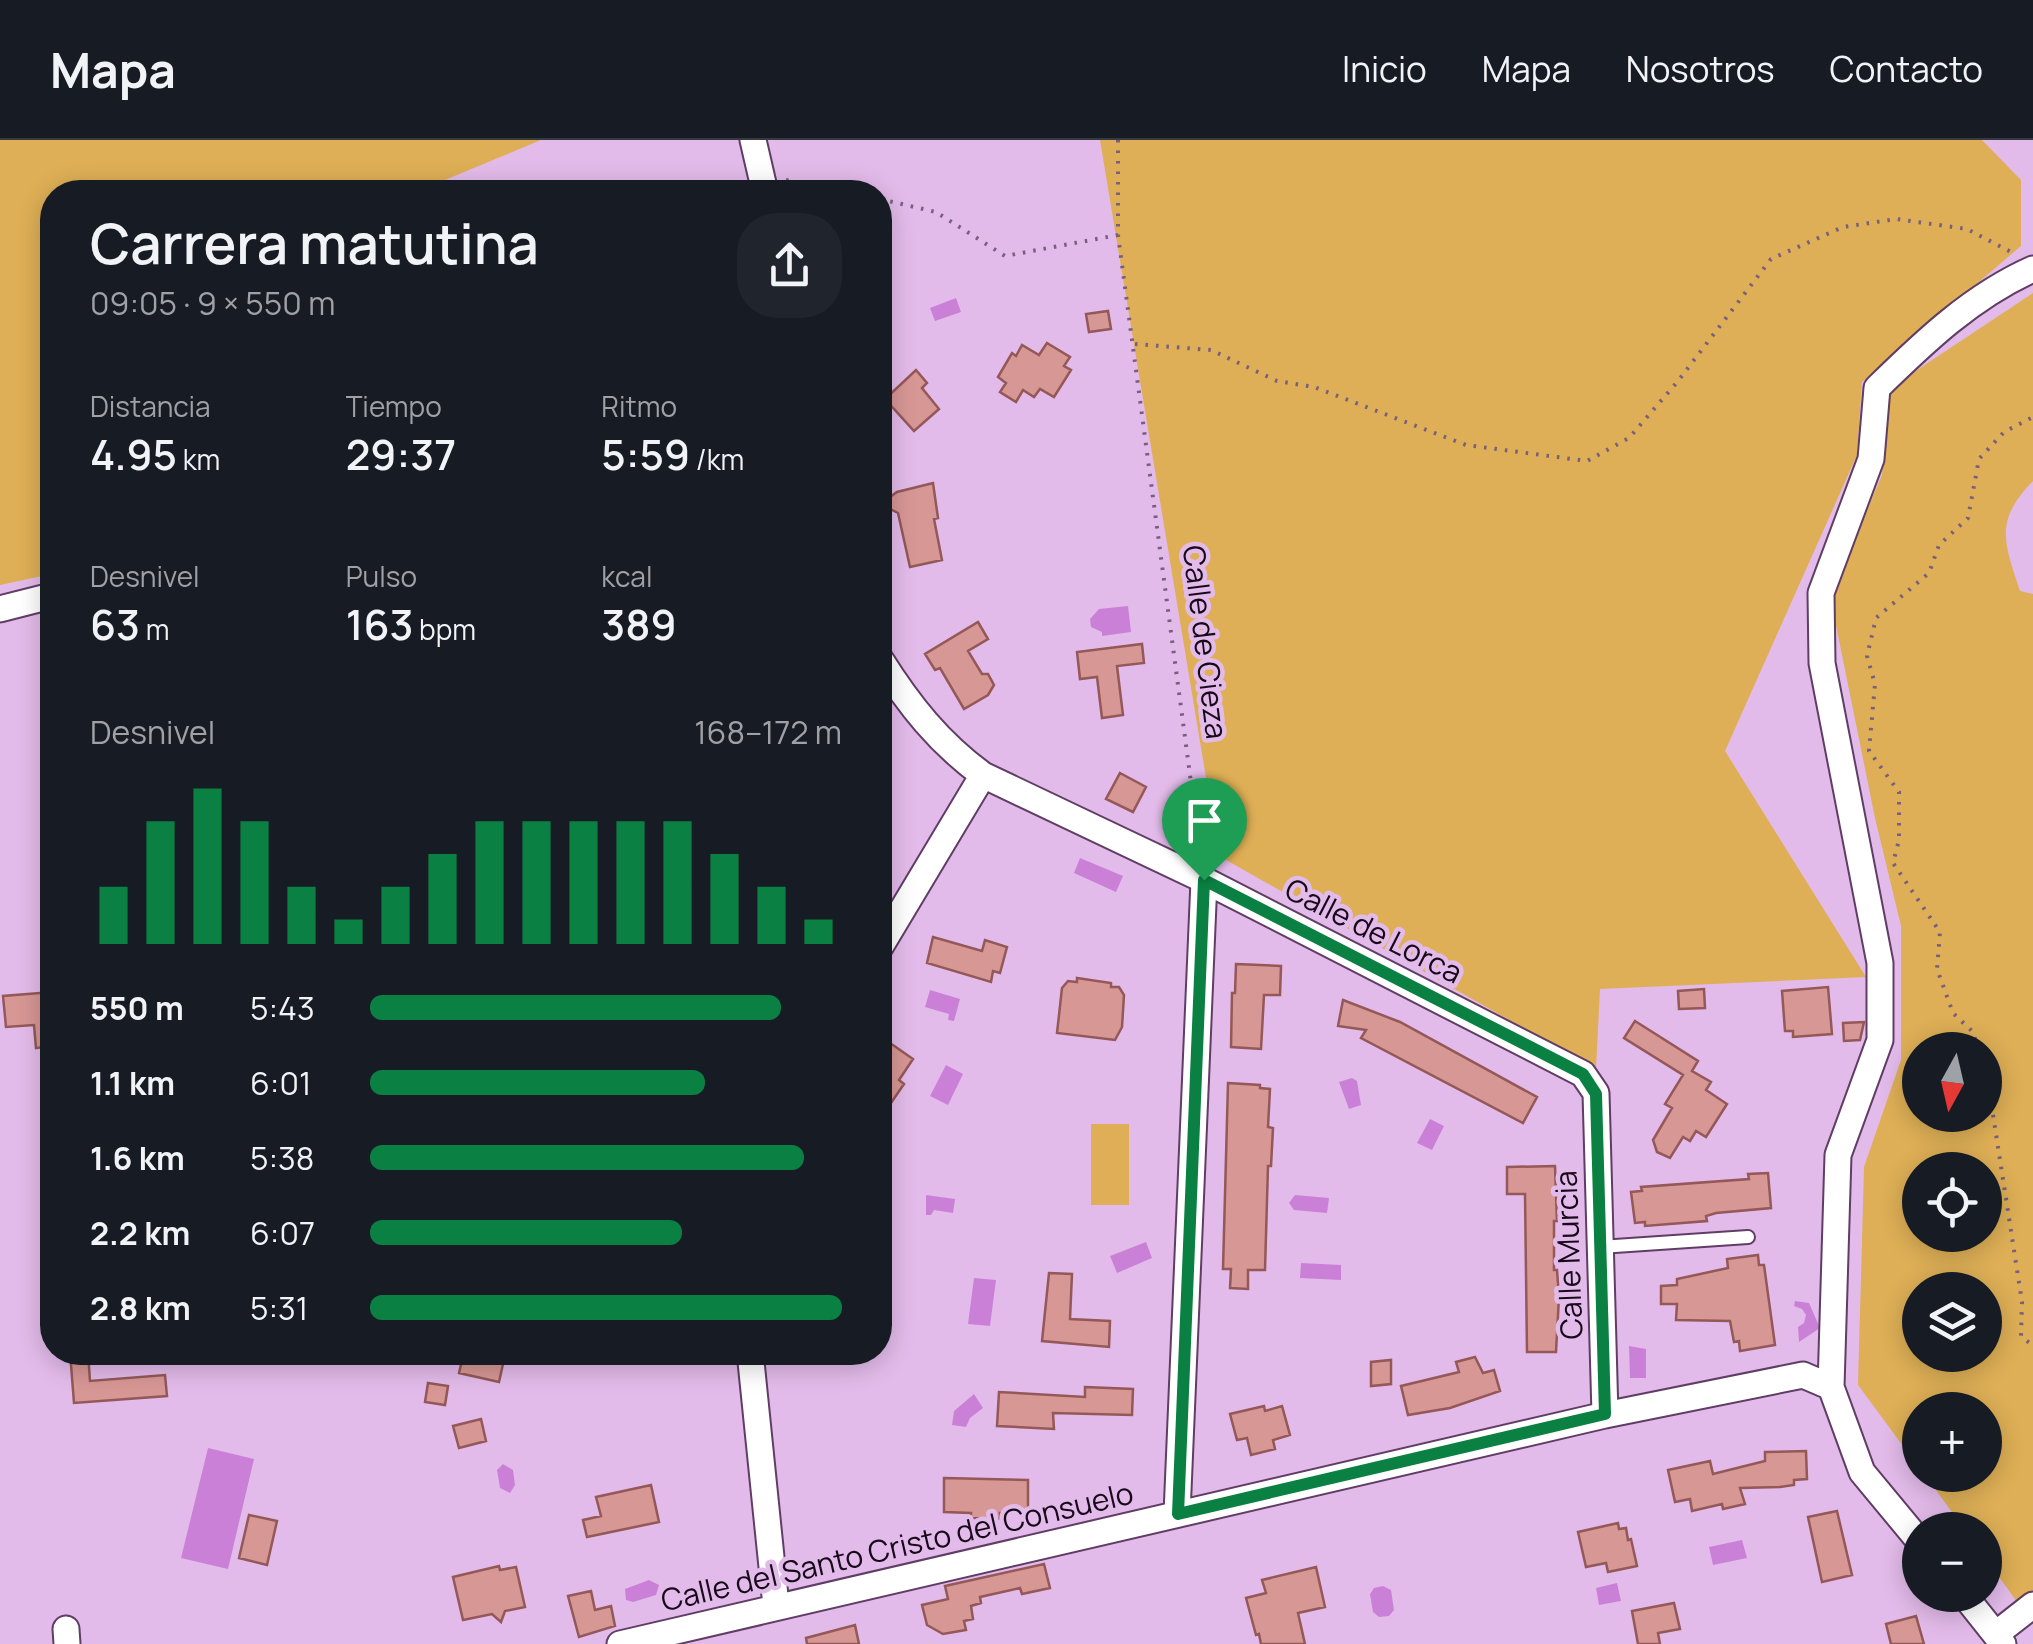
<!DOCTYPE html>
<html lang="es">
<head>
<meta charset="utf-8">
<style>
  body { margin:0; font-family:Manrope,sans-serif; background:#20242c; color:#f1f3f6; height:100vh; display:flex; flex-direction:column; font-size:38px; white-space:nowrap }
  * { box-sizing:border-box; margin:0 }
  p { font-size:32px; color:#9ea1a6 }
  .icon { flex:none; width:55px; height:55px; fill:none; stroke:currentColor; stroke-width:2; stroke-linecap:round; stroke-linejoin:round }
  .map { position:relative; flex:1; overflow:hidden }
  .drawer { position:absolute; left:40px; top:40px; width:852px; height:1185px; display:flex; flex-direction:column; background:#171b24; border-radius:40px; box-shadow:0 5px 25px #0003 }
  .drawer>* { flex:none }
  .needle { width:65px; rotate:188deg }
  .controls { position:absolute; left:1902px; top:892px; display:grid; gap:20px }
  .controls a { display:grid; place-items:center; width:100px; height:100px; border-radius:50%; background:#171b24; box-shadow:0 5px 25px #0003; font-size:50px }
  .pin { position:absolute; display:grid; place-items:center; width:85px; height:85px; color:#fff; margin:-102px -42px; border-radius:50% 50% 50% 0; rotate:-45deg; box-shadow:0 0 10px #0007 }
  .pin .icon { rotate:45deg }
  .round { display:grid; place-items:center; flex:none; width:105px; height:105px; border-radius:40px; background:#20242c }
  .head { display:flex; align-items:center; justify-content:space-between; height:170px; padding:0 50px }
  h1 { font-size:55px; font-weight:600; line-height:75px }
  .figures { display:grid; grid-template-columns:repeat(3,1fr); gap:15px; height:170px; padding:10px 50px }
  .figures div { display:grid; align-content:center }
  .figures b { font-size:42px; font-weight:600 }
  .figures small { font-size:28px; font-weight:400 }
  .figures p { font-size:28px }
  .chart { height:280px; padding:20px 50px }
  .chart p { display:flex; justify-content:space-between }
  .chart svg { width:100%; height:180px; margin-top:10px; stroke:#0b8043; stroke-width:6 }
  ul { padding:0 50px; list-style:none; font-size:32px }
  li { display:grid; grid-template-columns:160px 120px 1fr; align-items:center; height:75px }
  li i { height:25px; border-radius:12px; background:#0b8043 }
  header { display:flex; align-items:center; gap:60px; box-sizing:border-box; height:140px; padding:0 50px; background:#171b24; border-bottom:2px solid #363941 }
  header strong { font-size:48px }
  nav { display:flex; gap:55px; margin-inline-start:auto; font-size:35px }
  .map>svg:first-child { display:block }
  .green { fill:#deaf56; fill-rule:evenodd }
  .water { fill:#cb80d7 }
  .building { fill:#d79795; stroke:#935857; stroke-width:2.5 }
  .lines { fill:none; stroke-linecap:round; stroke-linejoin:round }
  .lane-casing { stroke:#603d65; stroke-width:16 }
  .street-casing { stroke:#603d65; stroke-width:29 }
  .path { stroke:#795f7e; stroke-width:4; stroke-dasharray:2.5 8; stroke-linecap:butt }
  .lane { stroke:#fff; stroke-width:12 }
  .street { stroke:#fff; stroke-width:25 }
  .route-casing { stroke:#fff; stroke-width:20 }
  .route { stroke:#0b8043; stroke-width:12 }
  .labels { text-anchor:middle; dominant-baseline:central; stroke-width:9; stroke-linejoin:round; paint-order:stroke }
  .street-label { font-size:30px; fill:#170919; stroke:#e3bbea }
</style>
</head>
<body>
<header>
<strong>Mapa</strong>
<nav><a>Inicio</a><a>Mapa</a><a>Nosotros</a><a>Contacto</a></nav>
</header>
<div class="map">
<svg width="2033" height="1504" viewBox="0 0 2033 1504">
  <rect width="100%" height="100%" fill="#e3bbea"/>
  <path class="green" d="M0 0H541L416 52H52V437L47 435 0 445Z
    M1100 0H1982L2021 40V106L1862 242 1857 315 1725 611 1866 837 1600 849 1596 929 1219 716Z
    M2033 153V341C1994 381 2004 402 2020 451L2033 454V1450L2017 1462 1985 1417V1390H1965L1925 1335H1985V1270H1920V1329L1858 1245 1864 1027 1901 920V786L1875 678 1830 456 1882 335 1890 248ZM1920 910H1985V975H1920ZM1920 1030H1985V1095H1920ZM1920 1150H1985V1215H1920Z
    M1091 984H1129V1065H1091Z"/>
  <path class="water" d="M956 158 961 172 935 181 930 168Z
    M1128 466 1131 492 1102 496V492L1091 487 1090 479 1099 469Z
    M1080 718 1123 736 1116 752 1074 733Z
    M930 850 960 859 954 881 948 880 949 874 925 867Z
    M946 925 963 934 948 965 930 956Z
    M1352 938 1357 941 1361 965 1349 969 1339 942Z
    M1430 979 1444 986 1432 1010 1417 1003Z
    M926 1055 955 1059 953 1073 934 1070 931 1075H926Z
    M1295 1055 1329 1058 1327 1073 1294 1070 1289 1063Z
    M1146 1102 1152 1118 1117 1133 1110 1116Z
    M1301 1123 1341 1125V1140L1300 1138Z
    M974 1138 996 1140 990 1186 968 1184Z
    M1795 1161 1809 1163 1820 1188 1799 1202 1798 1187 1804 1183 1806 1175 1802 1169 1794 1166Z
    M1629 1206 1646 1209V1238H1630Z
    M974 1254 983 1268 970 1278 966 1287 952 1285 954 1271Z
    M208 1308 254 1319 228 1429 181 1418Z
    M503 1324 513 1330 515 1345 510 1353 500 1348 497 1330Z
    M1742 1400 1747 1418 1713 1425 1709 1407Z
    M649 1440 659 1445 656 1455 633 1462 626 1460 625 1449Z
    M1617 1443 1621 1461 1599 1465 1596 1448Z
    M1383 1446 1391 1450 1394 1470 1389 1476 1379 1477 1373 1472 1370 1454 1374 1448Z"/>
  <path class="building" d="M1108 171 1111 189 1089 192 1086 174Z
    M1047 203 1070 217 1064 226 1071 230 1054 257 1040 249 1034 257 1023 250 1016 262 1000 252 1006 243 998 237 1012 213 1016 216 1022 205 1039 215Z
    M916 230 927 243 922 248 939 269 914 291 885 259Z
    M933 343 938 378 934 379 942 420 910 427 898 373 880 364 897 352Z
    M978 482 988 499 968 511 982 534H988L994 545 988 555 964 569 940 528 935 530 925 514Z
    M1142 504 1144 523 1117 526 1123 575 1102 578 1097 537 1080 539 1077 512Z
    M1120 633 1146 647 1133 672 1106 659Z
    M933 797 982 811 985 800 1007 807 1000 833 993 831 991 842 927 823Z
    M1236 824 1281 826 1280 855H1264L1261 909 1231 907 1232 853H1235Z
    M1077 838 1111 843V847H1119L1124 855 1122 887 1115 900 1057 893 1062 848 1068 841 1077 842Z
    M1828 847 1832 894 1793 897V891H1785L1782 851Z
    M1704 849 1705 868 1679 869 1678 851Z
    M52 852V906L36 908 34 885 6 887 3 856Z
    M1343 860 1400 882 1537 957 1523 983 1361 898 1366 890 1338 886Z
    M1635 881 1698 921 1692 931 1711 942 1706 950 1727 964 1706 997 1696 991 1690 1001 1683 997 1670 1018 1657 1012 1653 1000 1672 968 1665 964 1683 935 1624 898Z
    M1864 882 1860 900 1844 901 1843 883Z
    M880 896 913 919 899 940 904 944 880 979Z
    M1228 943 1260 945V948L1270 949 1268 987 1273 988 1271 1026H1268L1265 1130H1248V1149L1230 1148 1231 1129H1223Z
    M1555 1026 1557 1081H1554V1130H1557L1559 1157 1556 1212H1527L1525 1054H1507V1027Z
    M1768 1033 1771 1068 1716 1073 1706 1076 1707 1081 1645 1086V1082L1635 1083 1631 1052 1642 1051 1641 1047 1749 1039 1748 1034Z
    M1758 1115 1759 1125H1764L1775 1205 1740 1211 1739 1201 1734 1202 1730 1181 1676 1180 1677 1164H1661V1146L1677 1145V1139L1728 1128 1727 1119Z
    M1049 1133 1072 1134 1070 1179 1110 1181 1109 1207 1042 1201Z
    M70 1212H88L90 1241 165 1235 167 1256 74 1263Z
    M464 1212 505 1215 499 1242 459 1233Z
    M1475 1217 1483 1233 1494 1230 1500 1251 1450 1268 1408 1275 1401 1246 1459 1232 1456 1222Z
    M1391 1220V1244L1371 1246V1222Z
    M428 1243 448 1246 445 1265 425 1262Z
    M1085 1247 1133 1249 1132 1275 1053 1273 1054 1289 997 1286 999 1252 1085 1257Z
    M1264 1266 1265 1271 1282 1266 1290 1295 1273 1300 1275 1309 1251 1315 1247 1298 1237 1300 1230 1274Z
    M481 1279 486 1301 459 1308 453 1286Z
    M1806 1311 1807 1339 1794 1340V1345L1780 1347 1740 1348 1745 1364 1723 1369 1722 1364 1692 1371 1690 1359 1675 1362 1668 1330 1710 1321 1713 1334 1765 1321V1312Z
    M944 1338 1028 1340V1373H1000V1379L971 1378V1373L944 1372Z
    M651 1345 659 1382 587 1397 583 1380 601 1376 596 1357Z
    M1837 1371 1852 1435 1822 1442 1808 1377Z
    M249 1375 277 1381 267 1425 239 1418Z
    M1618 1383 1619 1389 1626 1388 1628 1400 1631 1399 1637 1426 1608 1432 1606 1423 1586 1427 1578 1392Z
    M1044 1424 1050 1448 1022 1454 1020 1448 980 1457 981 1463 971 1466 973 1479 964 1481 966 1490 943 1494 927 1485 922 1465 948 1459 945 1446Z
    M499 1426 500 1430 516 1427 525 1467 505 1471 501 1482 492 1474 463 1480 453 1437Z
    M1316 1427 1325 1467 1298 1473 1305 1504H1261L1259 1494 1256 1495 1246 1458 1266 1453 1262 1440Z
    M591 1451 595 1470 611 1466 615 1486 579 1497 568 1456Z
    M1674 1463 1680 1489 1658 1493 1660 1504H1638L1632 1471Z
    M1916 1476 1924 1504H1891L1886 1484Z
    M855 1485 859 1504H807L806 1498Z"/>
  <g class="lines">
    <g class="lane-casing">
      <path id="lane" d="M1600 1107 1748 1097"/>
    </g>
    <g class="street-casing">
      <path id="street" d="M753 0 765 52
        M0 469 43 458 52 463
        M880 519C909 565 939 603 983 635L1204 740 1583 934 1596 953 1605 1275
        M880 807 983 635
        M750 1212 776 1466
        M1177 1374 1204 740
        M1920 1402 1862 1332 1831 1247 1838 1015 1880 900V823L1822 523 1821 453 1871 319 1877 248C1924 202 1972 156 2033 129
        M1964 1455 2003 1504
        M66 1489 67 1504
        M1996 1494 2033 1465
        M620 1504 1605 1275 1803 1235 1831 1247"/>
    </g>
    <path class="path" d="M1118 0V95L1200 710
      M786 40 850 52
      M880 59 936 72 1005 116 1118 95
      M1135 204 1211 210 1277 241 1314 247 1466 305 1587 321 1629 298 1678 241 1771 119 1843 87 1896 79 1967 89 2011 112
      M1977 910 1974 893 1953 873 1937 829 1940 792 1893 723 1899 700V652L1869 611 1875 544 1867 516 1876 478 1929 433 1939 405 1968 378 1979 319 2004 292 2033 277
      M1985 923 2022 1162 2021 1196 2033 1206"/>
    <use href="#lane" class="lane"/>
    <use href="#street" class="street"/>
  </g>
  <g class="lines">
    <g class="route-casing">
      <path id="route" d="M1204 740 1583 934 1596 954 1605 1274 1178 1374Z"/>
    </g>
    <use href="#route" class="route"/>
  </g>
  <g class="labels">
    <g class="street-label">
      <text transform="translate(1206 502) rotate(83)">Calle de Cieza</text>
      <text transform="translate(1374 790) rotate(27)">Calle de Lorca</text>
      <text transform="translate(1568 1115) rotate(-92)">Calle Murcia</text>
      <text transform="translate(897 1406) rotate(-13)">Calle del Santo Cristo del Consuelo</text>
    </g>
  </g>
</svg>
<div class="controls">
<a><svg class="needle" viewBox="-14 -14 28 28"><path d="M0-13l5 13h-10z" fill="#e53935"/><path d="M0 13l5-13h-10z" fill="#9ea1a6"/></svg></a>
<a><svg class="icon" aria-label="locate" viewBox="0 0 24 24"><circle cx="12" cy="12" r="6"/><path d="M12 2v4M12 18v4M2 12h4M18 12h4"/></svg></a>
<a><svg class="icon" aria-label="layers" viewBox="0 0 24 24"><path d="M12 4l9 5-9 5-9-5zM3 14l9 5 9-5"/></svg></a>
<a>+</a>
<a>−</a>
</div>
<div class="pin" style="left:1204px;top:740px;background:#1e9e55"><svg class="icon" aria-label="arrive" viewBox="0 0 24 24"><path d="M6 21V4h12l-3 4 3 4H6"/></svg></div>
<section class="drawer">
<div class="head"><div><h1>Carrera matutina</h1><p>09:05 · 9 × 550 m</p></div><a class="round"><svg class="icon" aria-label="share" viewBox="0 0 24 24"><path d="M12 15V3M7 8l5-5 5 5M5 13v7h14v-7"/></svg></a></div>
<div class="figures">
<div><p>Distancia</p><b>4.95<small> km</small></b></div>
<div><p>Tiempo</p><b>29:37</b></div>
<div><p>Ritmo</p><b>5:59<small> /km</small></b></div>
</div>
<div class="figures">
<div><p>Desnivel</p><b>63<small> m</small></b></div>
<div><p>Pulso</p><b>163<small> bpm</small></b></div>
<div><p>kcal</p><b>389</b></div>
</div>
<div class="chart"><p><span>Desnivel</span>168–172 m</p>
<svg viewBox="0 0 160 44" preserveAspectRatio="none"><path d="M5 44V30M15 44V14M25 44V6M35 44V14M45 44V30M55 44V38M65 44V30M75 44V22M85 44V14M95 44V14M105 44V14M115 44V14M125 44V14M135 44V22M145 44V30M155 44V38"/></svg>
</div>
<ul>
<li><b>550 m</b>5:43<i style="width:87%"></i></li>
<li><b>1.1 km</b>6:01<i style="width:71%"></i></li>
<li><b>1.6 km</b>5:38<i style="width:92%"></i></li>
<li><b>2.2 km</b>6:07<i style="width:66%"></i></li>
<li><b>2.8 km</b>5:31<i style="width:100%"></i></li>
</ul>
</section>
</div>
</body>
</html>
